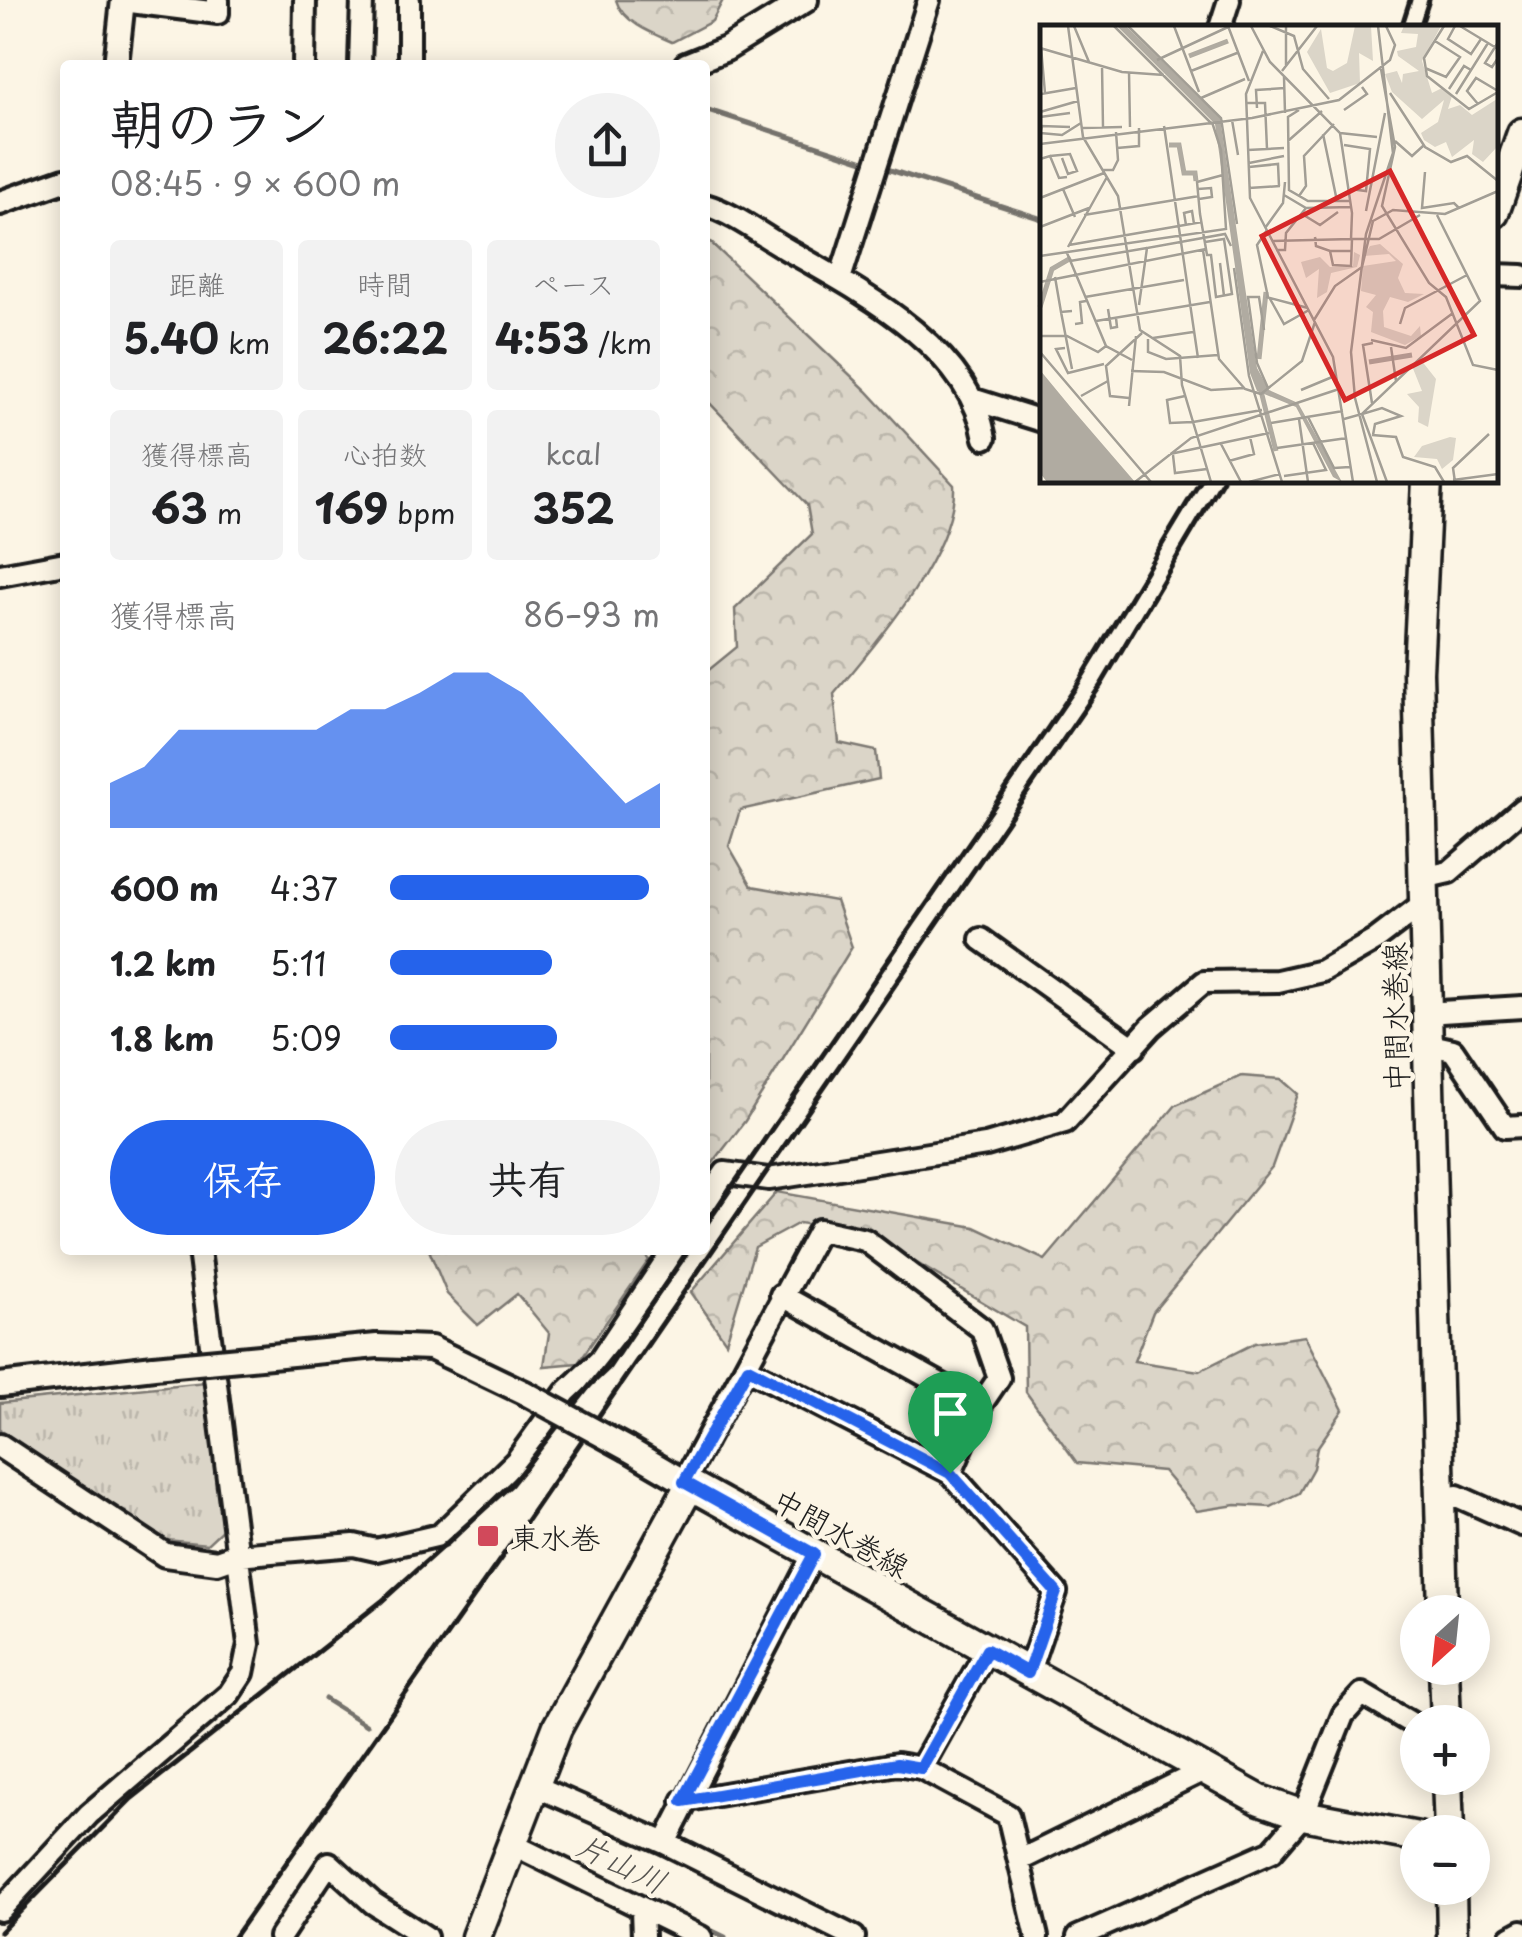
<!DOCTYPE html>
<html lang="ja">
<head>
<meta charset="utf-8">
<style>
  body { margin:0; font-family:"Playpen Sans","Klee One",sans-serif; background:#f2f2f2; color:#202124; height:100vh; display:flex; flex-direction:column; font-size:38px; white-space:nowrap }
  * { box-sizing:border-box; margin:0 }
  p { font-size:32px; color:#757577 }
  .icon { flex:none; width:55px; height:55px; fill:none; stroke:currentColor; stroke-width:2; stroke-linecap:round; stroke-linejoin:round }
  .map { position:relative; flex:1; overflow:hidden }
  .sheet { position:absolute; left:60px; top:60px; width:650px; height:1195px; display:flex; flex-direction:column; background:#fff; border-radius:10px; box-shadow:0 5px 25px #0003 }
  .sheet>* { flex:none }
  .needle { width:65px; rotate:207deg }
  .fabs { position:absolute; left:1400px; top:1595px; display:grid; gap:20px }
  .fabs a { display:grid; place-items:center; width:90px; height:90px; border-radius:50%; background:#fff; box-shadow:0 5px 25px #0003; font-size:50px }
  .pin { position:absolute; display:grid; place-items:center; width:85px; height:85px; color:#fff; margin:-102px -42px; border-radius:50% 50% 50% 0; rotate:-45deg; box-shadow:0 0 10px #0007 }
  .pin .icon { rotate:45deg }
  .round { display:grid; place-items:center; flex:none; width:105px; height:105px; border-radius:52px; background:#f2f2f2 }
  .overview { display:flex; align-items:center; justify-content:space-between; height:170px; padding:0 50px }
  h1 { font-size:55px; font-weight:700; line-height:75px }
  .figures { display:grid; grid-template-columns:repeat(3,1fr); gap:15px; height:170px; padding:10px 50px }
  .figures div { display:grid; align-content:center; border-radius:10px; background:#f2f2f2; text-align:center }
  .figures b { font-size:42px; font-weight:700 }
  .figures small { font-size:28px; font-weight:400 }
  .figures p { font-size:28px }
  .chart { height:280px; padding:20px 50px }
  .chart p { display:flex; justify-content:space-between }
  .chart svg { width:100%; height:180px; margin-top:10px; fill:#2563eb; opacity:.7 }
  .button { display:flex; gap:20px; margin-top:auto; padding:20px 50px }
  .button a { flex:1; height:115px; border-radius:60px; background:#2563eb; color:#fff; font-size:40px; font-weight:700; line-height:115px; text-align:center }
  .button a+a { background:#f2f2f2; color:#202124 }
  ul { padding:0 50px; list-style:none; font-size:32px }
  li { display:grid; grid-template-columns:160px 120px 1fr; align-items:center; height:75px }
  li i { height:25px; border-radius:12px; background:#2563eb }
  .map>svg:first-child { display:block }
  .forest { fill:url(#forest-crowns); stroke:#7c7872; stroke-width:2.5 }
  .park { fill:url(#park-tufts); stroke:#7c7872; stroke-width:2.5 }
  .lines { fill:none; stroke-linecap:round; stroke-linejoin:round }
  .stream { stroke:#75726c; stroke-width:5 }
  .minor-casing { stroke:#1c1c1c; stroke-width:28 }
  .tertiary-casing { stroke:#1c1c1c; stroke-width:30 }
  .secondary-casing { stroke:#1c1c1c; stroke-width:35 }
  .minor { stroke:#fcf5e5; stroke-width:20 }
  .tertiary { stroke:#fcf5e5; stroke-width:22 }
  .secondary { stroke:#fcf5e5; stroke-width:28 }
  .rail { stroke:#1c1c1c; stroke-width:5 }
  .tertiary-bridge-casing { stroke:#1c1c1c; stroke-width:30; stroke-linecap:butt }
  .tertiary-bridge { stroke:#fcf5e5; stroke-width:22 }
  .route-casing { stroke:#fff; stroke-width:20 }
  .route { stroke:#2563eb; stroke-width:12 }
  .poi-dot { fill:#d1495b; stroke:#fcf5e5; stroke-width:4 }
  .labels { text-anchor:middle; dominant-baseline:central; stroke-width:9; stroke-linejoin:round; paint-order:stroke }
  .street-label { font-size:30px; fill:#1c1c1c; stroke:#fcf5e5 }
  .poi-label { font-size:30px; fill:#1c1c1c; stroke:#fcf5e5; text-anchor:start }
  .water-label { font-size:32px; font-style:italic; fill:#575551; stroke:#fcf5e5 }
  .inset-river { fill:none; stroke:#b0aba1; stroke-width:5 }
  .inset-road { fill:none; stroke:#a29e95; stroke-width:2.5 }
  .view { fill:#d62828; fill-opacity:0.15; stroke:#d62828; stroke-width:5 }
  .inset-edge { fill:none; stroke:#1c1c1c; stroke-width:5 }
</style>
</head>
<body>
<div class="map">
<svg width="1522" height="1937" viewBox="0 0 1522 1937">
  <defs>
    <pattern id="forest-crowns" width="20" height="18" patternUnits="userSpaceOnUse" patternTransform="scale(2.5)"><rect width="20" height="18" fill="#dbd5c8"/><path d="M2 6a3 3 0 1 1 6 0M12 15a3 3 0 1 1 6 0" fill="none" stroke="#bbb6ab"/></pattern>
    <pattern id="park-tufts" width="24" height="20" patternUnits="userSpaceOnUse" patternTransform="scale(2.5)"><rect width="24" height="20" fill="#dbd5c8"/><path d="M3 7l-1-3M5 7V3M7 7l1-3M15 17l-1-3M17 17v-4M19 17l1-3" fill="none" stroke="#bbb6ab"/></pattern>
  </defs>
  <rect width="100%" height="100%" fill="#fcf5e5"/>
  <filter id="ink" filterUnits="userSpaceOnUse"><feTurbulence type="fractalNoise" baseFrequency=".01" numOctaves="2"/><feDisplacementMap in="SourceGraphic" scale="20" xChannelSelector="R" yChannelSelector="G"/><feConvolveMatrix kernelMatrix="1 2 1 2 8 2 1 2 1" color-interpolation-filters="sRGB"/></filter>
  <g filter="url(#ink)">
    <path class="forest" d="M616 0H723L712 21 672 42C653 34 622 22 616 0Z
      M705 237 867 391 954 485C957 551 876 644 834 694L839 743 876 751 879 779 740 810 729 846 752 886 836 901 852 947 745 1121 709 1168 705 1166V673L737 647 735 609 812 534 807 505 705 398Z
      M1241 1076 1281 1079 1298 1094 1272 1167 1153 1312 1134 1361 1199 1371 1255 1343 1305 1336 1343 1410 1317 1448 1313 1468 1299 1493 1271 1507 1236 1505 1197 1511 1163 1471 1077 1463 1026 1392 1025 1327 866 1233 799 1223 755 1247 726 1342 691 1292 777 1192 975 1227 1045 1260 1176 1105Z
      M429 1250H640L649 1260 578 1363 544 1366 549 1333 517 1294 478 1325 447 1294Z"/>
    <path class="park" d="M205 1382 223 1529 207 1544 166 1540 0 1430V1403Z"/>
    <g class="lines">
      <path class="stream" d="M705 109 873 164
        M884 168 1042 219
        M325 1699 366 1725
        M642 1897 725 1937"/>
      <g class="minor-casing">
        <path id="minor" d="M123 1 218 13V0
          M1220 28 1229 0
          M304 65 305 0
          M360 65 362 0
          M409 65V0
          M705 205C733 213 760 234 786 249 860 291 969 347 985 438
          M1494 275 1522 276
          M840 279 929 0
          M972 399 1042 421
          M0 575 65 563
          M1423 878 1449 872 1522 809
          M981 939 1134 1048
          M1425 1013 1522 1007
          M1426 1044 1453 1050 1505 1127 1522 1126
          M705 1203 725 1173 769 1179 986 1145 1065 1122 1151 1027 1204 982 1278 981 1322 971 1374 941 1424 903
          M781 1295 980 1406
          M748 1369 951 1473 1056 1592 1028 1673
          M684 1481 819 1230 865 1240 982 1329 999 1378 980 1406 951 1473
          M1439 1500 1457 1496 1522 1525
          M237 1555 354 1545 376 1550 440 1535 516 1461 566 1392 600 1360 673 1250
          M921 1768 987 1650
          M535 1786 665 1843 854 1937
          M683 1801 897 1764 921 1768 1008 1815 1037 1937
          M665 1843 814 1554
          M512 1844 701 1937
          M1020 1860 1202 1771
          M642 1909 643 1937
          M0 1910 89 1814 229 1694 243 1673 249 1644 199 1250
          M280 1937 329 1863 373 1903 426 1937
          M1078 1937 1272 1851 1303 1815 1343 1715 1362 1694 1418 1727
          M1511 1937 1522 1931"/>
      </g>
      <g class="tertiary-casing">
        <path id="tertiary" d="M116 65 123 0
          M686 65 726 49 806 0
          M0 203 65 180
          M377 1346 431 1348 525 1393
          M0 1385 154 1367
          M0 1446 165 1555 217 1562 237 1555
          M628 1449 690 1485"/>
      </g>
      <g class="secondary-casing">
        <path id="secondary" d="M1494 213 1522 133
          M1427 480 1418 672 1443 1612
          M1444 1668 1446 1722
          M1447 1778 1449 1832
          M1451 1888 1452 1937
          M476 1937 557 1728 690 1485 1260 1800 1303 1815 1418 1837"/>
      </g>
      <use href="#minor" class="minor"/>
      <use href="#tertiary" class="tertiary"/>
      <use href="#secondary" class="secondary"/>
      <path class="rail" d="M1401 28 1410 0
        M1420 28 1429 0
        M705 1226 1076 687 1201 480
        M0 1932 131 1799 382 1601 511 1485 629 1336 689 1250
        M234 1937 506 1551 1101 685 1223 480"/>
      <g class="tertiary-bridge-casing">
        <path id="tertiary-bridge" d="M154 1367 377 1346
          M525 1393 628 1449"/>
      </g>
      <use href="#tertiary-bridge" class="tertiary-bridge"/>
    </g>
  </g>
  <g class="lines" filter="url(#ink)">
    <g class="route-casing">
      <path id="route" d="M748 1368 950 1473 1056 1592 1028 1673 987 1650 921 1768 897 1764 683 1801 814 1554 684 1482Z"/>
    </g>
    <use href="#route" class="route"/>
  </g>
  <rect class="poi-dot" x="476" y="1524" width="24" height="24" rx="5"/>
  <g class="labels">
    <g class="street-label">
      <text transform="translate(1394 1017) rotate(-91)">中間水巻線</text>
      <text transform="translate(842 1532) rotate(29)">中間水巻線</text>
    </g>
    <g class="poi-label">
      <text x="510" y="1536">東水巻</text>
    </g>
    <g class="water-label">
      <text transform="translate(622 1862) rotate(26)">片山川</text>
    </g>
  </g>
  <g transform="translate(1040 25)">
    <rect width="458" height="458" fill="#fcf5e5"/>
    <path d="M315 1H331L333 36 319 28 320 58 290 68 267 27 281 4 287 43 293 46 307 38ZM364 1H401L382 36 392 68 402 63 412 71 408 84 420 80 432 90 457 74V122L443 137 432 129 434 115 412 132 406 117 395 122 384 115 381 108 398 97 404 75 382 94 352 67 345 49 357 46 362 58 363 49 379 46 358 31 357 26 376 22 378 9 361 8ZM340 219 363 239 358 253 365 268 384 269 368 277 350 272 343 286 344 302 371 311 380 301 381 311 365 320 331 307 333 287 326 282 336 270 321 266 323 241 356 236 349 229 324 231 330 221ZM314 227 320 230 317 242 291 248 287 267 277 273 279 244 266 253 261 237 280 232 290 242 313 241ZM381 335 396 354 388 402 378 397 379 382 367 369 382 366 372 341ZM410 412 416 413 413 435 402 444 397 434 374 432 382 421Z" fill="#dbd5c8"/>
    <path d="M77 1H86L180 93 217 343 229 365 258 378 302 457 293 452 256 382 217 366 210 348 175 99ZM0 345 33 385 95 457H7L0 448Z" fill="#b0aba1"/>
    <path class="inset-river" d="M149 31 188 16M129 120H139L144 148H155L156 156M0 282 12 244 31 233M219 334 226 267M329 337 372 330M221 366 236 426"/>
    <path class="inset-road" d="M28 1 43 112 78 171 100 305 140 331 142 360 171 457M34 1 49 37M74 1 171 98M88 1 181 93 197 199M134 1 159 67M188 1 209 56M211 1 230 37 300 108 312 188 311 214 232 216M230 1 254 11 263 44 289 74M246 1V41M404 1 384 33 387 51 429 84 458 67M415 1 408 14 431 29 441 14M420 1 458 24M457 19 445 38 452 42 458 33M1 22 5 68M0 23 82 47 124 50M223 26 206 69 210 173 293 332 313 457M117 35 188 2M62 40 63 102M385 43 406 52 420 32 395 16M341 44 355 122 342 181 389 258 406 272 433 340 458 345M151 46 197 28M242 46 277 1M89 47 90 102M244 52 245 88M409 64 424 41 431 45M350 68 385 122 411 137 427 131 458 156M1 69 36 63M416 69 448 18M161 73 205 54M206 78H225L227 124M438 79 427 66 436 53 458 66M217 83 216 65 245 63M259 85 248 92 249 165 268 176H311M304 85 327 69 322 62M0 87 38 76M0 92 30 88M192 95 198 130M124 101 158 333M42 103 82 102M0 108 22 110 41 98M0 108 2 101 30 102M300 108 337 112M283 109 297 176M248 116 282 86M355 116 372 131 383 121M0 119 212 93 299 75 350 35 355 20 346 1M304 120 330 124 326 166 310 164M77 123 99 121V103M208 125 244 123M10 131 30 129 37 146 28 149 22 133M0 134 10 131 19 153 27 152M209 138 244 131M209 142 238 139 239 161M63 145H73L78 135 76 107M385 147 382 183 414 178 419 183M209 163 240 161M23 164 35 192M158 164 171 163 172 172 159 174M244 170 266 183 311 182M259 171 266 161 264 131 294 99M0 173 64 148M326 186 345 88M262 189 280 200 298 187M44 190 159 171M146 200 144 188 152 186 154 199M0 202 49 183M225 203 243 178 245 157M227 205 217 220 228 272M275 212 276 221 290 226H311M311 214H339L380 190M165 217 184 214 192 269 176 272 171 230H167L160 189 157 157 183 150M29 220 162 197M28 222 67 152M163 225 179 334 205 364 221 369 262 336 275 297M236 225H245L246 208 266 183M290 226 293 240 311 241 312 214M27 228 66 321 92 335M0 231 186 204 181 125 172 97M30 236 107 223M180 238 184 271M194 243 209 351 242 457M15 252 21 287 32 286M0 257 166 224M45 272 144 255M226 272 268 283M229 272 244 299 269 285M99 280 107 223 185 209 191 221M68 284 71 303 77 302 76 293M21 287 32 344M274 295 295 261 322 242 333 196 353 185 405 189 458 166M56 296 170 277M35 299 42 298 40 277 46 276M360 299 365 283 427 250M224 305 219 272H208L217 338 228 363M0 311H27L58 327 66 321M113 313 153 307M108 314V327L126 334 178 330M331 315 366 323 413 288M351 322 356 356M25 323 16 324 28 348 64 339M0 327 111 457M91 346 124 347 171 365 204 363M261 365 297 350M41 371 68 356M145 371 127 375 130 398 153 397M89 373 70 371 66 341 102 308M332 378 323 320 333 318M89 381 96 311M268 392 294 443 310 442M259 394 268 457M304 394 322 389 440 276 397 190M153 397 222 385M231 398 303 386M332 410 356 412 363 432 395 442 404 457M333 410 335 399 361 391 342 383 322 389 347 457M181 419 201 457M237 423 307 413M130 429 229 408M133 430 135 448 167 444M189 436 214 429 210 412M244 451 286 445 273 418M413 455 458 449M95 457 151 413 299 364M209 457 240 449M337 457 315 373 311 327 326 209 353 128 338 1M415 457 413 443 449 409"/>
    <path class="view" d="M350 146 434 310 305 375 222 211Z"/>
    <rect width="458" height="458" class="inset-edge"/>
  </g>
</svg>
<div class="fabs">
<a><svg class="needle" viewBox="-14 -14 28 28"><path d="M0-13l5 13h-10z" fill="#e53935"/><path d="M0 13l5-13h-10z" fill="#757577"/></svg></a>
<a>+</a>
<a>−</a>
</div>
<div class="pin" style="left:950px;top:1473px;background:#1e9e55"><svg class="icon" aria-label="arrive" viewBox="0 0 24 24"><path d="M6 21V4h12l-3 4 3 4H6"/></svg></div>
<section class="sheet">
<div class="overview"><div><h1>朝のラン</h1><p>08:45 · 9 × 600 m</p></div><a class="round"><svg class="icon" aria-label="share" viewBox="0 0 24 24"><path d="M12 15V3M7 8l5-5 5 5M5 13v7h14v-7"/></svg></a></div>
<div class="figures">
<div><p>距離</p><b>5.40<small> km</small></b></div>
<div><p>時間</p><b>26:22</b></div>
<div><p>ペース</p><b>4:53<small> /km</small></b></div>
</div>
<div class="figures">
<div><p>獲得標高</p><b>63<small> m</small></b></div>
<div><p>心拍数</p><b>169<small> bpm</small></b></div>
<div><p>kcal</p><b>352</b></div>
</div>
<div class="chart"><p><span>獲得標高</span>86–93 m</p>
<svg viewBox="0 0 160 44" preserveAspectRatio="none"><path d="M0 44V33L10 29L20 20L30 20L40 20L50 20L60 20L70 15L80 15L90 11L100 6L110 6L120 11L130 20L140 29L150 38L160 33V44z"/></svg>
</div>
<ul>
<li><b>600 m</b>4:37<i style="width:96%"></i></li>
<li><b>1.2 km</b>5:11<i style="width:60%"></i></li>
<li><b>1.8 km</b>5:09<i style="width:62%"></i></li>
</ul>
<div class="button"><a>保存</a><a>共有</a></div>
</section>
</div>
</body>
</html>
